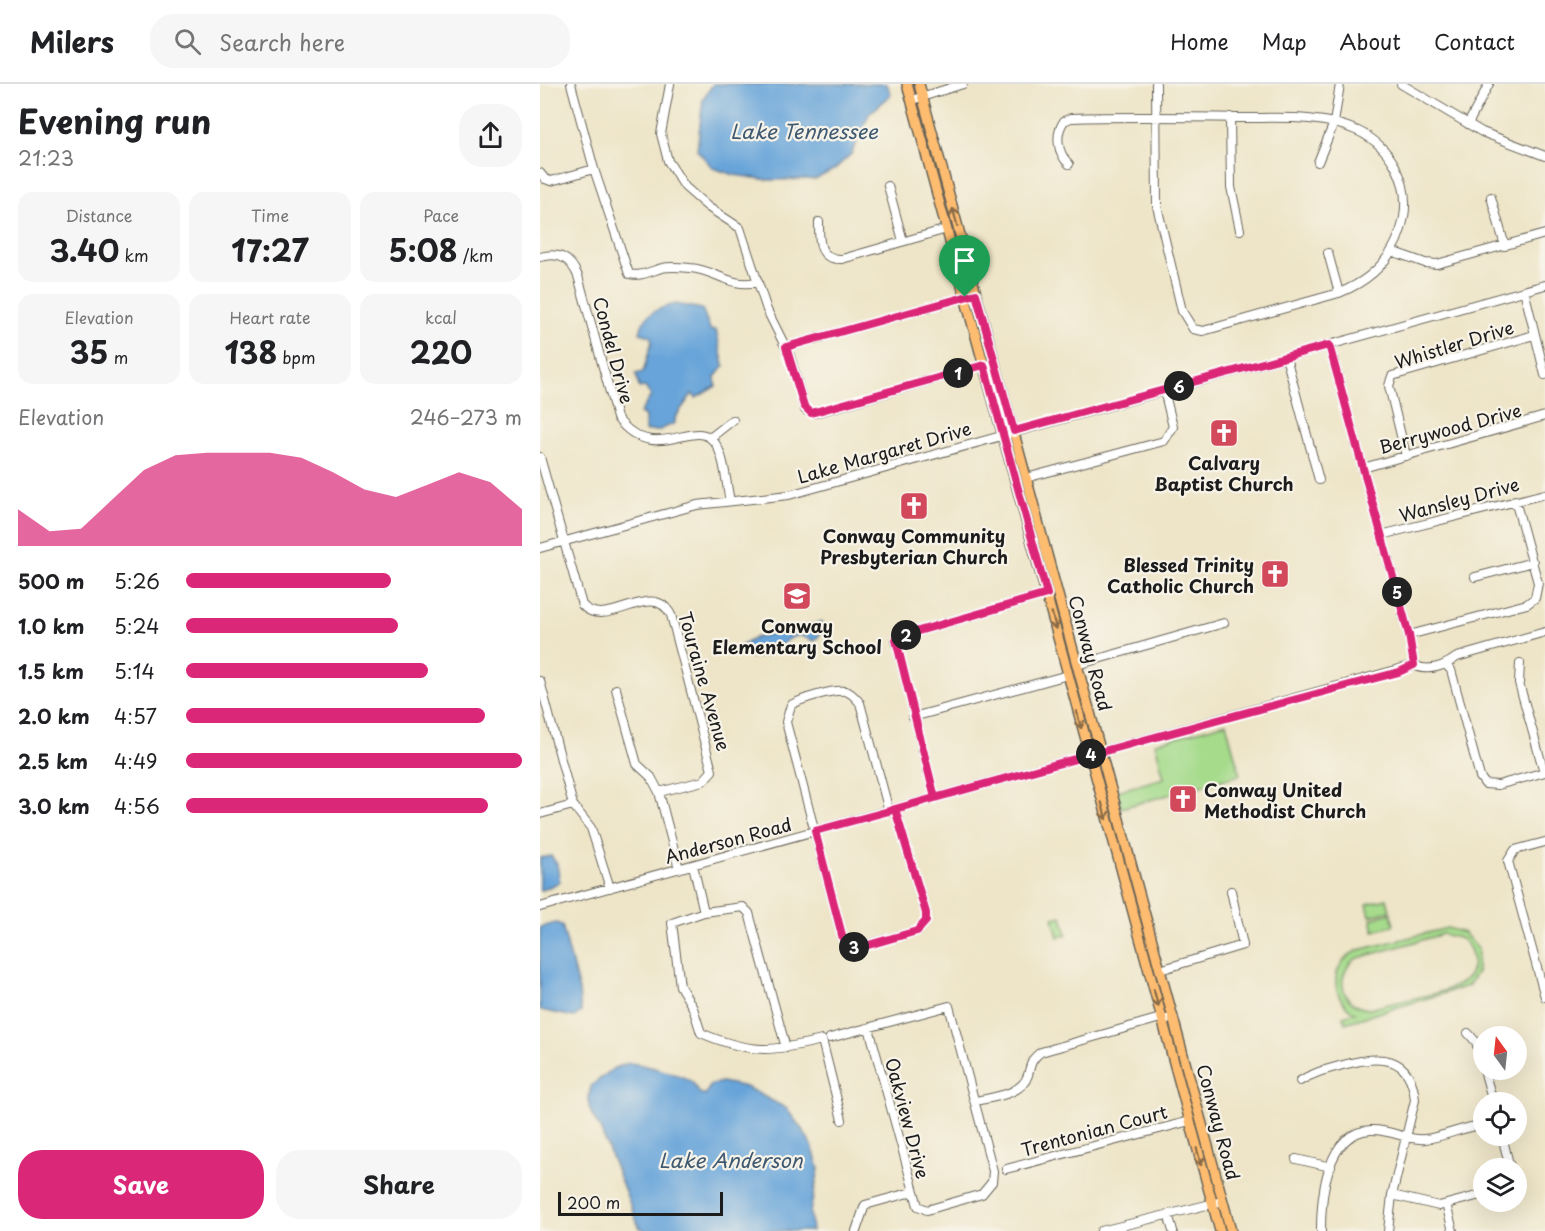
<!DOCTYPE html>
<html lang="en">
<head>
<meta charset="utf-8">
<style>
  body { margin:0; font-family:"Playpen Sans",sans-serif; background:#f6f6f6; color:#202124; height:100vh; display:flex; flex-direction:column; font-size:22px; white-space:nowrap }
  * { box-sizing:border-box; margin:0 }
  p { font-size:20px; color:#757577 }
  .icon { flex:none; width:33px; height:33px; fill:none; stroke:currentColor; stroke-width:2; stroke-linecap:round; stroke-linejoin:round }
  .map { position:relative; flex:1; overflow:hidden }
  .details { display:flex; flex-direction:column; background:#fff; width:540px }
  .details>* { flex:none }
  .needle { width:39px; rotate:345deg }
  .tools { position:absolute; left:933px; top:942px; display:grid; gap:12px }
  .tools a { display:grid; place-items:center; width:54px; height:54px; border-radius:50%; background:#fff; box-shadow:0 6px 24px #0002; font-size:30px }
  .scale { position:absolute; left:18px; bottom:15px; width:165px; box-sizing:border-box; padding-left:6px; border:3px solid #1c1c1c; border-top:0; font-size:16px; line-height:21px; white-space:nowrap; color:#1c1c1c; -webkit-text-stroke:4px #f7f3e8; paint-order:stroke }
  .pin { position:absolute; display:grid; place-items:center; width:51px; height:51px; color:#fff; margin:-62px -26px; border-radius:50% 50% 50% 0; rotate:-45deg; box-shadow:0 0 6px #0007 }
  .pin .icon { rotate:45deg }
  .km { position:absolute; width:30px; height:30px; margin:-15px; border-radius:50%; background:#222; color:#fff; font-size:16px; line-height:30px; text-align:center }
  .round { display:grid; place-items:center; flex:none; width:63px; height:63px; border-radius:24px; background:#f6f6f6 }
  .summary { display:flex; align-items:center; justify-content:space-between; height:102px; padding:0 18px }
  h1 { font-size:33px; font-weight:700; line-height:45px }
  .figures { display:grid; grid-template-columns:repeat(3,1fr); gap:9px; height:102px; padding:6px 18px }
  .figures div { display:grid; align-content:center; border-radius:15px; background:#f6f6f6; text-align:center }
  .figures b { font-size:30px; font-weight:700 }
  .figures small { font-size:16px; font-weight:400 }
  .figures p { font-size:16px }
  .chart { height:168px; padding:12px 18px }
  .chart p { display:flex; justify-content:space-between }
  .chart svg { width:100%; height:108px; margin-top:6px; fill:#db2777; opacity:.7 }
  .cta { display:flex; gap:12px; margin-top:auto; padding:12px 18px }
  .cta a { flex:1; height:69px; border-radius:24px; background:#db2777; color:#fff; font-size:24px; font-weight:700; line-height:69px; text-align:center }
  .cta a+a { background:#f6f6f6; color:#202124 }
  ul { padding:0 18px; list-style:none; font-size:20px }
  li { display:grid; grid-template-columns:96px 72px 1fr; align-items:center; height:45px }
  li i { height:15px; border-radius:8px; background:#db2777 }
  header { display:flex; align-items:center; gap:36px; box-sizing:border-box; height:84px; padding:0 30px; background:#fff; border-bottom:2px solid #e0e0e0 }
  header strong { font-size:28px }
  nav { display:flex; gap:33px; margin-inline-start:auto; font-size:21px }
  .search { width:420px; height:54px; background:#f6f6f6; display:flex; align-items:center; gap:15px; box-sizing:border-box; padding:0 21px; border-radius:24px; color:#757577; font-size:22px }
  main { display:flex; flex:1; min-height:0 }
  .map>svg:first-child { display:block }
  .green { fill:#a6db8c; stroke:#617c54; stroke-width:1.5; fill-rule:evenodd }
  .water { fill:#68a4d9; stroke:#42607a; stroke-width:1.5 }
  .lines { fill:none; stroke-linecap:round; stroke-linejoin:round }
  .minor-casing { stroke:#666258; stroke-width:10 }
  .major-casing { stroke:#666258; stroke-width:12 }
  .minor { stroke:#fff; stroke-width:8 }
  .major { stroke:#fdbc6f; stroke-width:9 }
  .oneway { stroke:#8c6c46 }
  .route-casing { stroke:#fff; stroke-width:12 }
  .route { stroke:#db2777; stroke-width:8 }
  .labels { text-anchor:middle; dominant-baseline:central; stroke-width:4.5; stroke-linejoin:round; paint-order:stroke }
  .street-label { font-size:18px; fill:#1c1c1c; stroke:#f7f3e8 }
  .poi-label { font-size:18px; font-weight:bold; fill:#1c1c1c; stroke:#f7f3e8 }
  .water-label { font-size:20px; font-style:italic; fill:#3e5971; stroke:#f7f3e8 }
</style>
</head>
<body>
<header>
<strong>Milers</strong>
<div class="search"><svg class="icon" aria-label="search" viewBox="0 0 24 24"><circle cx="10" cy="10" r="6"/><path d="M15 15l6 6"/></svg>Search here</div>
<nav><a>Home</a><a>Map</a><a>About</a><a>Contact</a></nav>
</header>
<main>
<section class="details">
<div class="summary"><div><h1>Evening run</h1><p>21:23</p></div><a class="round"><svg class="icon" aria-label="share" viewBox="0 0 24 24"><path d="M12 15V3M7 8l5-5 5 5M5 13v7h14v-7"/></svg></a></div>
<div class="figures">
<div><p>Distance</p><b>3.40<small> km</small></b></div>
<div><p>Time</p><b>17:27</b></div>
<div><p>Pace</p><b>5:08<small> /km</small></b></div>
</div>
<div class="figures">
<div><p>Elevation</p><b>35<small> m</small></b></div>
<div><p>Heart rate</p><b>138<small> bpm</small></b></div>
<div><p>kcal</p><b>220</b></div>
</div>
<div class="chart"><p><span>Elevation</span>246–273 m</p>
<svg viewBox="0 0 160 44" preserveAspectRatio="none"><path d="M0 44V29L10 38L20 37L30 25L40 13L50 7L60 6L70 6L80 6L90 8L100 14L110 21L120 24L130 19L140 14L150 18L160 29V44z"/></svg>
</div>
<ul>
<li><b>500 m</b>5:26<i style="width:61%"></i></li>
<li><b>1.0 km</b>5:24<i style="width:63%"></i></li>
<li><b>1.5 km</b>5:14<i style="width:72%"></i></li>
<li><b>2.0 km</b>4:57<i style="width:89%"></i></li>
<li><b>2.5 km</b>4:49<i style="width:100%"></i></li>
<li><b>3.0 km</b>4:56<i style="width:90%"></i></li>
</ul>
<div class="cta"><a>Save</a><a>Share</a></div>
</section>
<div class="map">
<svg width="1005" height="1147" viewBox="0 0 1005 1147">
  <rect width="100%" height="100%" fill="#f7f3e8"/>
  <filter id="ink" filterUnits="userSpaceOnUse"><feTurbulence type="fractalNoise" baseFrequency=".0167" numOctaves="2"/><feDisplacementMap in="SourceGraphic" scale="12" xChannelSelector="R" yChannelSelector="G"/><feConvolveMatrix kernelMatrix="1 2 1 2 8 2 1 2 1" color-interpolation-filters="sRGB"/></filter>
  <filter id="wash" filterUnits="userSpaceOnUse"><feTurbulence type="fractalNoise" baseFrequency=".008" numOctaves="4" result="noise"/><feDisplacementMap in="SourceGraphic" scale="24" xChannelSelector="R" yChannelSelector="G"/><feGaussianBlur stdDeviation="1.35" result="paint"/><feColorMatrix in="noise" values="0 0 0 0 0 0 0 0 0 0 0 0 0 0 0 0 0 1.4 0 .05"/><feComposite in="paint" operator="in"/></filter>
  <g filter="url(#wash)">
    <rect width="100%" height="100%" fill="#eee5c8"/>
    <path class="green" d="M686 639 700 691 581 724 577 707 624 694 615 659Z
      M847 815 850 827 830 832 827 820Z
      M851 829 854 841 834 847 831 835Z
      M522 832 527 851 518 853 513 834Z
      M907 844 924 849 938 865 937 888 928 902 805 939 803 932 815 929C789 913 789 878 819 866ZM903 850 922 855C935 866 938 888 921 899 901 912 856 916 831 925 802 924 793 893 815 875Z"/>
    <path class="water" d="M173 0H347L351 11 329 30 311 70 295 85 276 95 229 96 194 91 173 84 157 66 163 15Z
      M136 220 162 225 171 247 176 246 184 282 175 293 176 302 156 314 152 310 135 334V339L118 347H105V332L100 329 111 312 105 303 99 304 96 290 103 288 112 257 110 252 100 249C103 229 118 224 136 220Z
      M282 538 285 543 275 557C269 556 266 553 261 552 244 549 238 576 208 573L201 562 214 554Z
      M11 772 17 780 20 798 0 807V774Z
      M16 839 22 841 39 907 41 928 34 933 0 926V843Z
      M89 979C101 980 146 991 153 999 155 1002 157 1007 161 1010H166L170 1001 182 998 206 1003 246 1024 261 1044 272 1061 279 1085 270 1128 272 1147H106L99 1143 59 1042C48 1028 47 1019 51 1002L74 984Z"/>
  </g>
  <g filter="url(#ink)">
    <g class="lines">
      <g class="minor-casing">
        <path id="minor" d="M31 0 54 85 89 190C100 193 111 187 122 184 130 182 141 183 150 184 177 186 188 204 218 198
          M130 0 121 50 128 77 145 103 168 123 200 144 227 226 250 272 265 326 275 329 444 281
          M861 0 942 48 1005 72
          M372 16 423 0
          M690 33 691 103 700 146
          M928 40 949 0
          M778 78 794 39 800 0
          M529 80C517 69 515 50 524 37L531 34C589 32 647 33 705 34 742 34 783 31 818 47 850 62 870 97 864 133 857 171 834 195 799 209L663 247 653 245 642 227 617 122 616 0
          M0 89 5 95 11 97 54 85
          M348 102 363 157
          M951 113 965 162
          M279 138C279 157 278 176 302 175L407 145
          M851 167 885 179 897 180 1005 150
          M788 169 799 209
          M0 173C20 168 30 174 38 192L77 334C116 384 155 330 175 359 185 373 186 400 190 417
          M984 206 1005 291
          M789 261 869 551 874 581
          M246 263 436 210
          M746 273 779 396
          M170 354 193 336
          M866 372 849 302 852 292 994 251
          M0 373 42 521C67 548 112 494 131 531L172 687 163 697 119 708
          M823 384 1005 332
          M486 394 624 357 633 343 624 306
          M841 451 1005 410
          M0 464 157 421 249 411 1005 201
          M935 493 993 478
          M869 551 987 520 995 514 998 499 975 416
          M980 579 979 599 1004 688
          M537 581 684 539
          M907 582 911 586 940 693 945 700 958 701 1005 688
          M0 597 33 721 51 744 70 804
          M76 605 97 680 111 693 119 708 139 785
          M373 633 528 591
          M395 714 356 557 361 552 507 510
          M349 727 320 619C316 614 311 608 305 607 293 605 261 615 251 621L246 638 303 855 312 862 319 863 377 847 386 837V829L355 725
          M0 730 33 721
          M1005 758 975 766 968 777 1005 913
          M153 781 164 828
          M0 823 874 581C889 589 906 581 917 573L1005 548
          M620 886 703 861 691 807
          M928 949 936 958 944 984
          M290 954 409 922 453 1087 452 1098 442 1110 387 1126 378 1122 329 944
          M246 964 209 829 203 823 164 828 132 839 140 902 153 924 161 949C210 970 232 968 282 956L302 1036
          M944 986 953 1018
          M760 997C774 988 788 985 803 981 839 971 871 970 875 1016L852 1111 848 1147
          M436 1017C453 1013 482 1011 488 991 491 980 491 975 501 968L617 935H634
          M962 1052 970 1084
          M756 1075 791 1083
          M466 1085 650 1037
          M852 1111 899 1122 944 1110
          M906 1120 913 1147
          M628 1130 633 1147
          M316 1147 325 1121 372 1108
          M561 1147 683 1117
          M781 1147C781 1113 786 1048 831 1046 850 1045 868 1057 885 1055 905 1053 924 1042 944 1041"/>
      </g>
      <g class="major-casing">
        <path id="major" d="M367 0 680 1147
          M379 0 691 1147"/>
      </g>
      <use href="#minor" class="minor"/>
      <use href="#major" class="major"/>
    </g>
    <defs><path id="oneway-shaft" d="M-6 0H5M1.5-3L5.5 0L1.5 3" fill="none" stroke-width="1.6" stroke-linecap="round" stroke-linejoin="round" transform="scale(1.5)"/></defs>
    <g class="oneway">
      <use href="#oneway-shaft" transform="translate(415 133) rotate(-105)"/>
      <use href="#oneway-shaft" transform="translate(514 537) rotate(75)"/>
      <use href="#oneway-shaft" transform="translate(539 636) rotate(75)"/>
      <use href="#oneway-shaft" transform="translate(564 727) rotate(75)"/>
      <use href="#oneway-shaft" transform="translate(616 914) rotate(75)"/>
      <use href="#oneway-shaft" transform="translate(659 1073) rotate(75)"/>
    </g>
  </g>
  <g class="lines" filter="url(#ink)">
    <g class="route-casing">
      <path id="route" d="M425 213 246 263 264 322 271 329 444 281 507 510 361 552 356 556 395 714 355 725 386 829V837L377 847 318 864 312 862 303 855 275 747 349 727 355 725C523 678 691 632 859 588L874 581 869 551 789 261 474 347 436 210 425 213"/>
    </g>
    <use href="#route" class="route"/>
  </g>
  <defs>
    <g id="church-square" transform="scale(1.5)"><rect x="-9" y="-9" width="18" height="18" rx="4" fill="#d1495b" stroke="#f7f3e8"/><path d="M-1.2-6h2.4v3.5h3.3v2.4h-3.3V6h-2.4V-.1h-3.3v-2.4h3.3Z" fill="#fff"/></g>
    <g id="school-square" transform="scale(1.5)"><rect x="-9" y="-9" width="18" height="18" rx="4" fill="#d1495b" stroke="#f7f3e8"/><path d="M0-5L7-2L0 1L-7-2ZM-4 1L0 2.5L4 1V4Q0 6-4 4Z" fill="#fff"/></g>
  </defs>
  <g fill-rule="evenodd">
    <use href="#church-square" x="684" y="349"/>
    <use href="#church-square" x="374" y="422"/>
    <use href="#church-square" x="735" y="490"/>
    <use href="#school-square" x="257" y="512"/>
    <use href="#church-square" x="643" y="715"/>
  </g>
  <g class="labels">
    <g class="street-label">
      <text transform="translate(914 260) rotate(-17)">Whistler Drive</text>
      <text transform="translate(74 266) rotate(75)">Condel Drive</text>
      <text transform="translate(910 344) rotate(-15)">Berrywood Drive</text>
      <text transform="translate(344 368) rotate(-16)">Lake Margaret Drive</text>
      <text transform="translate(919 415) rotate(-15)">Wansley Drive</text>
      <text transform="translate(551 569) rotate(75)">Conway Road</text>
      <text transform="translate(165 597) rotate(74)">Touraine Avenue</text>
      <text transform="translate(188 756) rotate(-15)">Anderson Road</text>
      <text transform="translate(368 1034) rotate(75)">Oakview Drive</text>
      <text transform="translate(679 1038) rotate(75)">Conway Road</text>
      <text transform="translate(554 1046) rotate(-15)">Trentonian Court</text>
    </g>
    <g class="poi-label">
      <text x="684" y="378">Calvary<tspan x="684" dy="21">Baptist Church</tspan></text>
      <text x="374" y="451">Conway Community<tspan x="374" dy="21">Presbyterian Church</tspan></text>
      <text x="714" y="480" text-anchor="end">Blessed Trinity<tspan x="714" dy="21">Catholic Church</tspan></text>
      <text x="257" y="541">Conway<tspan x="257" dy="21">Elementary School</tspan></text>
      <text x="664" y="705" text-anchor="start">Conway United<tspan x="664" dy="21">Methodist Church</tspan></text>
    </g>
    <g class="water-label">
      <text x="264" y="47">Lake Tennessee</text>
      <text x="191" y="1076">Lake Anderson</text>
    </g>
  </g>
</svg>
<div class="tools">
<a><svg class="needle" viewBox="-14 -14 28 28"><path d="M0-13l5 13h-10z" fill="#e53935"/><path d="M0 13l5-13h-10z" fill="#757577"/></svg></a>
<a><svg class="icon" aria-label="locate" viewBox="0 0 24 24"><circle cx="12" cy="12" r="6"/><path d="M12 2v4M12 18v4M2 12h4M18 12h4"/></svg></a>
<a><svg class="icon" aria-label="layers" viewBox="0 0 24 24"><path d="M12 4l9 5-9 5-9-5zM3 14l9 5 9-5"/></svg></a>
</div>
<div class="scale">200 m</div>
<div class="pin" style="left:425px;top:213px;background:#1e9e55"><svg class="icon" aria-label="arrive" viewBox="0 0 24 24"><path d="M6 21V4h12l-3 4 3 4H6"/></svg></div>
<b class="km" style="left:418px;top:289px">1</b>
<b class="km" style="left:366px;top:551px">2</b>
<b class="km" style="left:314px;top:863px">3</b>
<b class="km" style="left:551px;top:670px">4</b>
<b class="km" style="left:857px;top:508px">5</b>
<b class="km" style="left:639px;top:302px">6</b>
</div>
</main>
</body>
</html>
